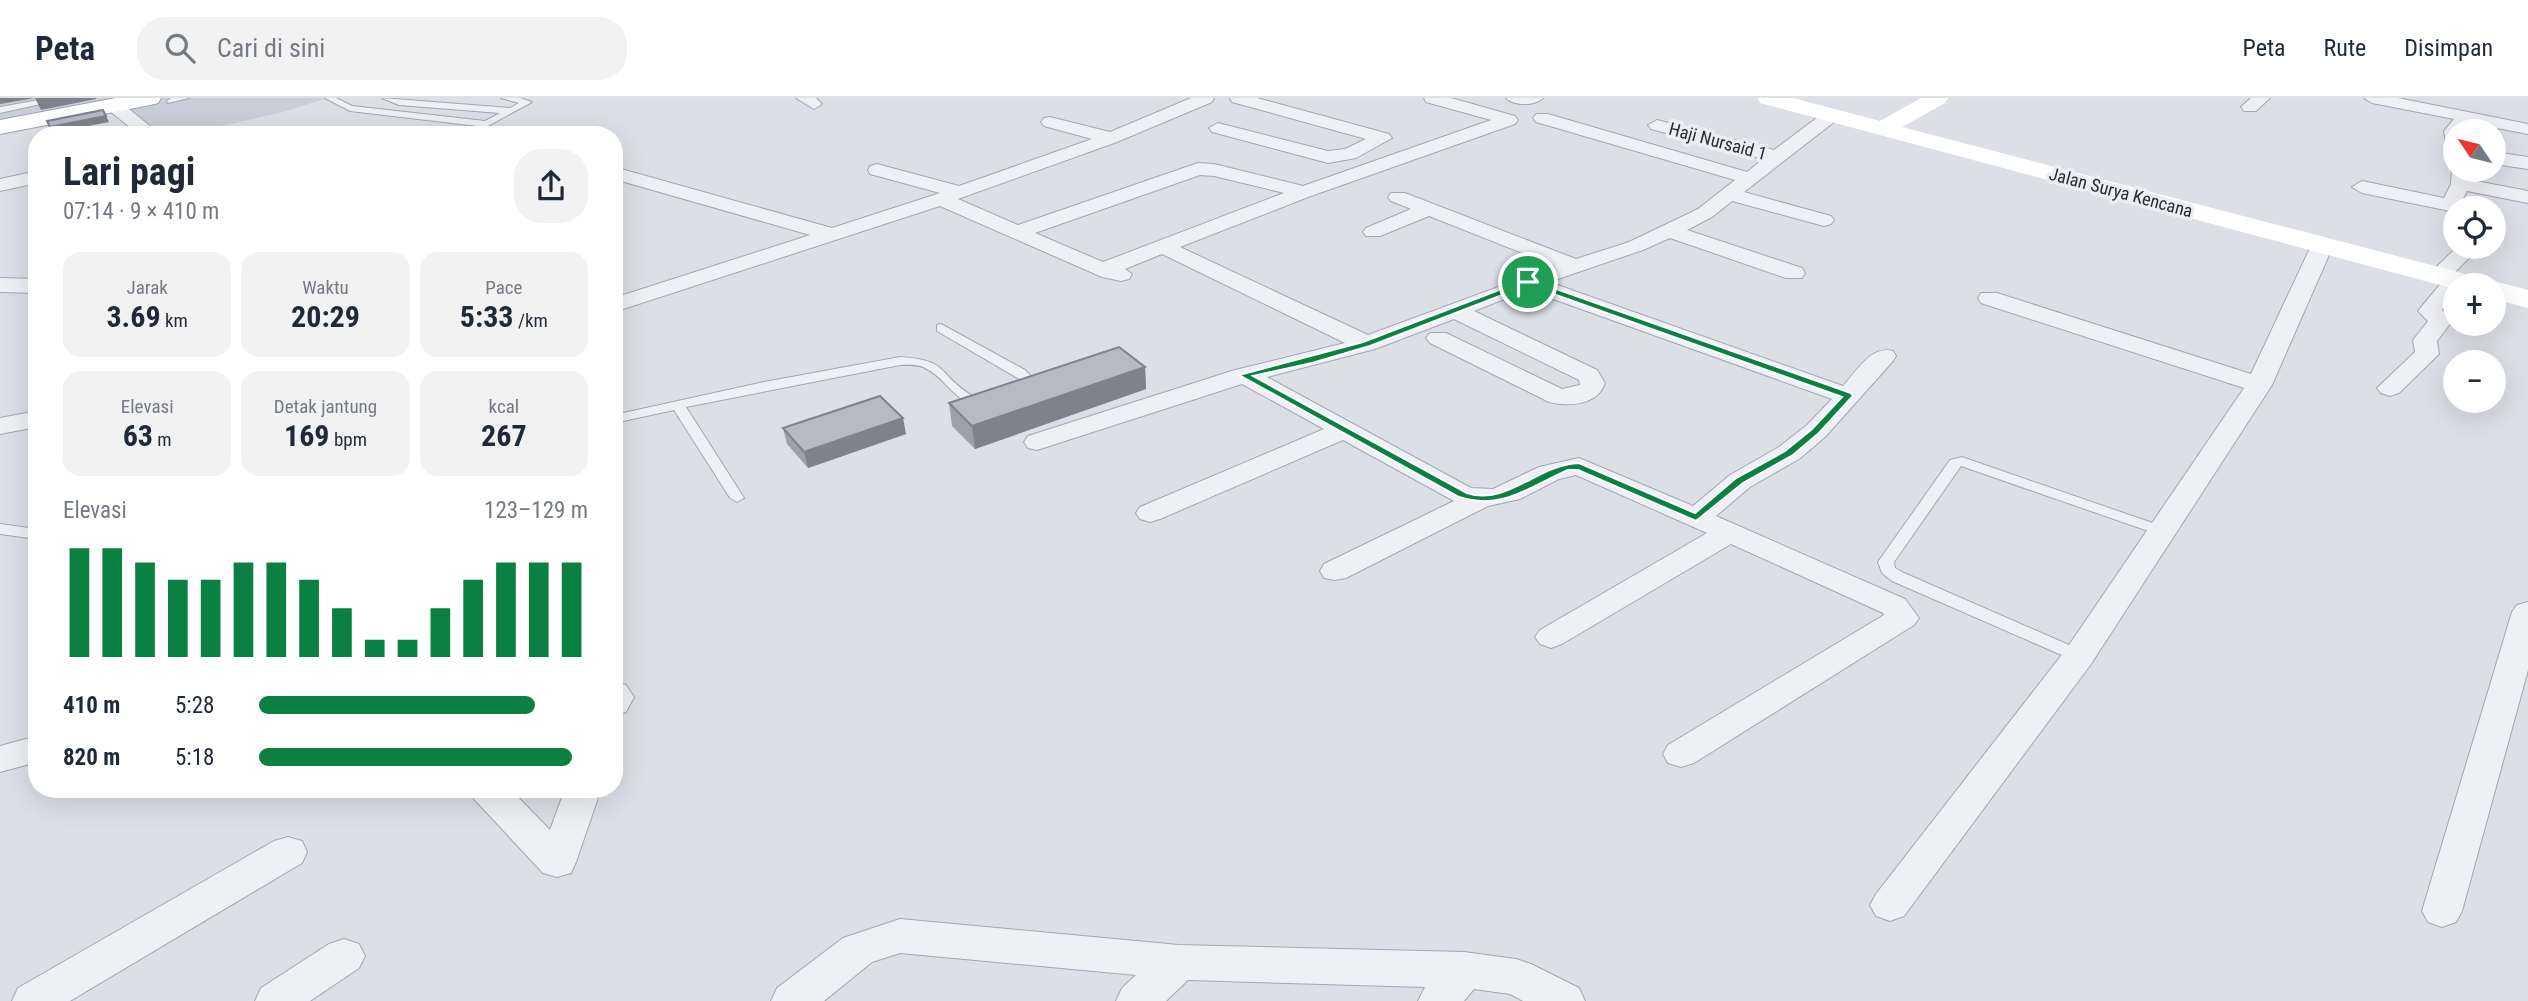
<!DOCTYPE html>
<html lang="id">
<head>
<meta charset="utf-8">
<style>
  body { margin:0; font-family:"Roboto Condensed",sans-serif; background:#f2f2f3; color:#1f2937; height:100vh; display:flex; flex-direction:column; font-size:26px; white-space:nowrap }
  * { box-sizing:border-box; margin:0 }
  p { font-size:23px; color:#747a83 }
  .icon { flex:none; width:38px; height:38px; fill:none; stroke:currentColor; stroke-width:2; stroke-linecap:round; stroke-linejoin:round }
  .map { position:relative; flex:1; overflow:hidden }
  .panel { position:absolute; left:28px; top:28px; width:595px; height:672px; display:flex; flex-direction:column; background:#fff; border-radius:28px; box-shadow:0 7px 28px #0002 }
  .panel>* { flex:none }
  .needle { width:46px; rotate:305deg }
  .fabs { position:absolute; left:2443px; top:21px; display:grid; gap:14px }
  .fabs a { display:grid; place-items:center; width:63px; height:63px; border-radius:50%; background:#fff; box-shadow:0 7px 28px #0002; font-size:35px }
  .pin { position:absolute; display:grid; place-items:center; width:60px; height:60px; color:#fff; margin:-30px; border:4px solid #fff; border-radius:50%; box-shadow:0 2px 7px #0007 }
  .round { display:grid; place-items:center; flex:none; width:74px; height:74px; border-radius:28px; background:#f2f2f3 }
  .overview { display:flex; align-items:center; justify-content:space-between; height:119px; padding:0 35px }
  h1 { font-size:38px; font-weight:700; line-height:52px }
  .stats { display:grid; grid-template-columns:repeat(3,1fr); gap:10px; height:119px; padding:7px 35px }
  .stats div { display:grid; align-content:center; border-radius:18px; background:#f2f2f3; text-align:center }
  .stats b { font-size:30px; font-weight:700 }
  .stats small { font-size:19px; font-weight:400 }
  .stats p { font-size:19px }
  .chart { height:196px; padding:14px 35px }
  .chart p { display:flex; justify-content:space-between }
  .chart svg { width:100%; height:126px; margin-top:7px; stroke:#0b8043; stroke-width:6 }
  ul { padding:0 35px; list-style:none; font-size:23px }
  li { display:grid; grid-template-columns:112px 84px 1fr; align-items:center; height:52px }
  li i { height:18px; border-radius:9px; background:#0b8043 }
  header { display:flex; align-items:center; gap:42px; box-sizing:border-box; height:98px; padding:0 35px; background:#fff; border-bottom:2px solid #e0e1e3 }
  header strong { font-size:33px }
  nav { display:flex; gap:38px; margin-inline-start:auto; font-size:24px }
  .search { width:490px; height:63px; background:#f2f2f3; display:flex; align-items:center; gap:18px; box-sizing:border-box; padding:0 24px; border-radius:28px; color:#747a83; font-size:26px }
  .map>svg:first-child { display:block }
  .built { fill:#caced8 }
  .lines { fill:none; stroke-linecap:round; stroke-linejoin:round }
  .service-casing { stroke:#a2a6b0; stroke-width:2 }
  .minor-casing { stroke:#a2a6b0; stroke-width:2 }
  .primary-casing { stroke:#9ca2b1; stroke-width:2 }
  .service { fill:#eef0f4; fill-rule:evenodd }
  .minor { fill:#eef0f4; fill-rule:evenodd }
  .secondary { fill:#fff; fill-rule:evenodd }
  .primary { fill:#fff; fill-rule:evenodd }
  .wall { fill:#9da0a9 }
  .shaded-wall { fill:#7f828a }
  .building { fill:#b6bac5; stroke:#7f828a; stroke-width:2 }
  .route { fill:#0b8043; stroke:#fff; stroke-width:2; fill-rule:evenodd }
  .labels { text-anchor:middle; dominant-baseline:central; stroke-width:7; stroke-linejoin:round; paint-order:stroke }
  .far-street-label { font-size:18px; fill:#262c3c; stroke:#ebeef4 }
</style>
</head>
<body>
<header>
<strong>Peta</strong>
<div class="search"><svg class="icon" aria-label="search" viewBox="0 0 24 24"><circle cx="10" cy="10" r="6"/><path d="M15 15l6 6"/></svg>Cari di sini</div>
<nav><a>Peta</a><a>Rute</a><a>Disimpan</a></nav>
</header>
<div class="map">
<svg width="2528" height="903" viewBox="0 0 2528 903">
  <rect width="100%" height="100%" fill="#dcdfe6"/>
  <path class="built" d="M0 0H328L279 15 181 37H155L121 6 0 30Z"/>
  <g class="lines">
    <g class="service-casing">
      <path id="service" d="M50 0H68L0 15V9Z
        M171 0H189L168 5 167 3Z
        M325 0H336L352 8 485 23 500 15 399 7 382 0 510 10 519 5 501 0H520L532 4 486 29 350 13Z
        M941 226 1025 272 1035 282 1023 296H1013L1011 293 1021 282 937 233V227Z
        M900 259C950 262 936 275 971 297 978 301 985 300 991 305L984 309C952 305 948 280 923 269 916 266 908 267 900 267L686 309 744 400 737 404 730 400 674 312 614 325V317L764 284Z
        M1962 359 2167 430 2170 433 2162 438 2157 436 1961 368 1894 464 1895 470 1904 475 2085 554 2088 558 2085 562H2073L1892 483 1882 475 1878 464 1950 362Z
        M0 426 37 431V441L0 436Z"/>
    </g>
    <g class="minor-casing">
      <path id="minor" d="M796 0H816L822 6 814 11Z
        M1191 0H1214L1212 4 1117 44 958 101 1018 127 1198 65 1214 66 1303 88 1491 22 1426 4 1424 0H1451L1515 18 1518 22 1515 26 1311 98 1180 149 1368 237 1555 168 1429 118 1380 138H1366L1363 134 1366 130 1411 111 1391 103 1388 99 1391 95H1405L1576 161 1629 144 1698 111 1735 82 1536 24 1533 20 1536 16H1548L1747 74 1763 61 1651 31 1648 27 1657 22 1774 52 1826 13H1838L1841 17 1838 21 1744 94 1831 118 1834 122 1831 126 1824 128 1732 103 1712 119 1687 132 1802 170 1805 175 1802 180H1786L1670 140 1643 152 1549 184 1843 288C1857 273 1871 247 1893 253L1896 258 1893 263 1825 339 1799 361 1750 389 1716 418 1905 501 1919 520 1914 527 1694 665 1681 669 1668 665 1663 656 1668 647 1884 517 1883 515 1731 446 1562 546 1551 550 1540 546 1535 539 1540 532 1707 435 1576 377 1559 381 1520 401 1488 408 1346 480 1335 482 1324 480 1320 473 1324 466 1454 403 1343 342 1160 421 1150 424 1140 421 1136 415 1140 409 1324 331 1242 286 1037 352 1028 350 1024 344 1028 338 1235 272 1345 245 1162 156 1125 171 1132 176 1129 181 1121 183 1102 179 940 108 614 214V200L810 137 614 81V69L832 130 940 95 870 76 868 72 870 68 877 66 959 88 1092 41 1044 28 1041 24 1044 20 1050 19 1110 34ZM1200 77 1214 78 1284 95 1103 164 1035 135ZM1528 192 1832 301 1807 327 1779 349 1730 377 1693 408 1579 360 1539 369 1493 391 1471 390 1267 279 1375 251 1454 221 1579 282 1580 287 1562 291 1446 235H1430L1426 240 1430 245 1549 304C1569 309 1598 307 1605 285L1597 272 1474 213Z
        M1230 0H1257L1389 36 1392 40 1356 60 1328 65 1212 34 1209 30 1218 25 1328 53 1345 51 1366 41 1232 4Z
        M1506 0H1543C1535 8 1514 8 1506 0Z
        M2251 0H2270L2256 13H2244L2241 9Z
        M2364 0H2398L2528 26V36L2470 25 2462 33H2455V49L2446 44 2444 33 2454 21 2372 5Z
        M113 2 119 3 161 37H140L107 11 104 7 107 3Z
        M2494 54 2528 59V71L2494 66Z
        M2455 68V72H2470L2471 82 2528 93V105L2467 93 2458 110 2450 113 2362 95 2352 89 2362 83 2444 100 2451 86 2452 72Z
        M37 73V85L0 93V81Z
        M2322 142 2329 144 2333 148 2272 287 2091 566 1904 818 1890 823 1876 818 1870 807 1876 796 2067 550 2244 290 1981 205 1978 200 1981 195H1997L2251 276 2311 148 2315 144Z
        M2457 149H2480L2453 176 2463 177 2466 182 2462 187H2455V196L2442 212 2453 222 2437 243 2439 256 2399 295 2390 298 2381 295 2377 290 2415 254 2413 242 2428 223 2418 213 2442 184 2430 183 2427 178Z
        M0 180 37 181V195L0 194Z
        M37 313V329L0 336V320Z
        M2528 504V572L2462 813 2456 824 2442 829 2428 824 2422 813 2512 514 2517 507Z
        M614 583 626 587 634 599 626 614 614 618Z
        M37 638V664L0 674V648Z
        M469 691H510L550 732 565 691H601L576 764 571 775 557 779 543 775 474 701Z
        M288 739 302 743 307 754 302 765 70 903H12L18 890 274 743Z
        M900 821 1179 847 1464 854 1516 861 1531 866 1579 890 1585 903H1523L1510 896 1474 891 1464 903H1418L1425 889 1188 882 1166 903H1116L1122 890 1136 877 900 855 872 864 824 903H771L777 890 843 840Z
        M344 841 359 846 365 858 359 870 310 903H255L261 890 329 846Z"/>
    </g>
    <g class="primary-casing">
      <path id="primary" d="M116 0H161L158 5 150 7 0 36V22Z"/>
    </g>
    <use href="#service" class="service"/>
    <use href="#minor" class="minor"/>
    <path class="secondary" d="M1757 0H1793L1880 23 1921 0H1948L1945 5 1902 29 2485 181 2488 185 2494 183 2528 192V210L2494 201V187H2455V191L1760 5Z"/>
    <use href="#primary" class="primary"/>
  </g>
  <path class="wall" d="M1145 269 1146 291 975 351 952 328 949 305Z
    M783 330 906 336 808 370 787 346Z"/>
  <path class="shaded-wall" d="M0 0H96V1L41 12 35 0 0 6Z
    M106 18 109 24 53 35 50 29Z
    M1145 269 1146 291 975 351 972 328Z
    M903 320 906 336 808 370 804 354Z"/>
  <path class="building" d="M103 12 106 18 50 29 47 23Z
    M1119 249 1145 269 972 328 949 305Z
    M880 298 903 320 804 354 783 330Z"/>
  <path class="route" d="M1528 181 1851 295 1853 298 1819 335 1793 357 1743 385 1696 423 1578 372H1568C1530 389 1501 413 1459 399L1239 277 1363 244ZM1528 187 1842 299 1812 331 1785 353 1736 380 1695 415 1579 365C1539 366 1507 408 1467 395L1253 278 1312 265 1370 248Z"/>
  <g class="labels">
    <g class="far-street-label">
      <text transform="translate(1718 43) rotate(15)">Haji Nursaid 1</text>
      <text transform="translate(2121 94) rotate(15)">Jalan Surya Kencana</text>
    </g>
  </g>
</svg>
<div class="fabs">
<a><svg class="needle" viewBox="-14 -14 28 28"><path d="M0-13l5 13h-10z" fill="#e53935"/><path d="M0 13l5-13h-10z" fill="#747a83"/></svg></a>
<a><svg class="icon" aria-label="locate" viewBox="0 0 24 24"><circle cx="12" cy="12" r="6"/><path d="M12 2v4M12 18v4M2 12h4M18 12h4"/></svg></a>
<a>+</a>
<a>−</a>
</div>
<div class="pin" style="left:1528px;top:184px;background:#1e9e55"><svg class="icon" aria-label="arrive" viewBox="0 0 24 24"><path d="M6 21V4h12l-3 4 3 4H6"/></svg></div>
<section class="panel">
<div class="overview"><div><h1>Lari pagi</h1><p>07:14 · 9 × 410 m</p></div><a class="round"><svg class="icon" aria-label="share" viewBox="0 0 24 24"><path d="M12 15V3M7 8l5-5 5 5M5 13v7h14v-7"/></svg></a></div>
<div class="stats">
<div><p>Jarak</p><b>3.69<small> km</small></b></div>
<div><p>Waktu</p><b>20:29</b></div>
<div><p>Pace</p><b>5:33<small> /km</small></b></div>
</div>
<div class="stats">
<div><p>Elevasi</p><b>63<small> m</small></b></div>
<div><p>Detak jantung</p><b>169<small> bpm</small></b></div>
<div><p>kcal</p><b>267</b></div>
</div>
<div class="chart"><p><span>Elevasi</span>123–129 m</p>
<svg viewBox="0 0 160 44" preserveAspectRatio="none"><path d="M5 44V6M15 44V6M25 44V11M35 44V17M45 44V17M55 44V11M65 44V11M75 44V17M85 44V27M95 44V38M105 44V38M115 44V27M125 44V17M135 44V11M145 44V11M155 44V11"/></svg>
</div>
<ul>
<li><b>410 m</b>5:28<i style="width:84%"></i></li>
<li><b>820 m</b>5:18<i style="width:95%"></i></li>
</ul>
</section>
</div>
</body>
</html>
